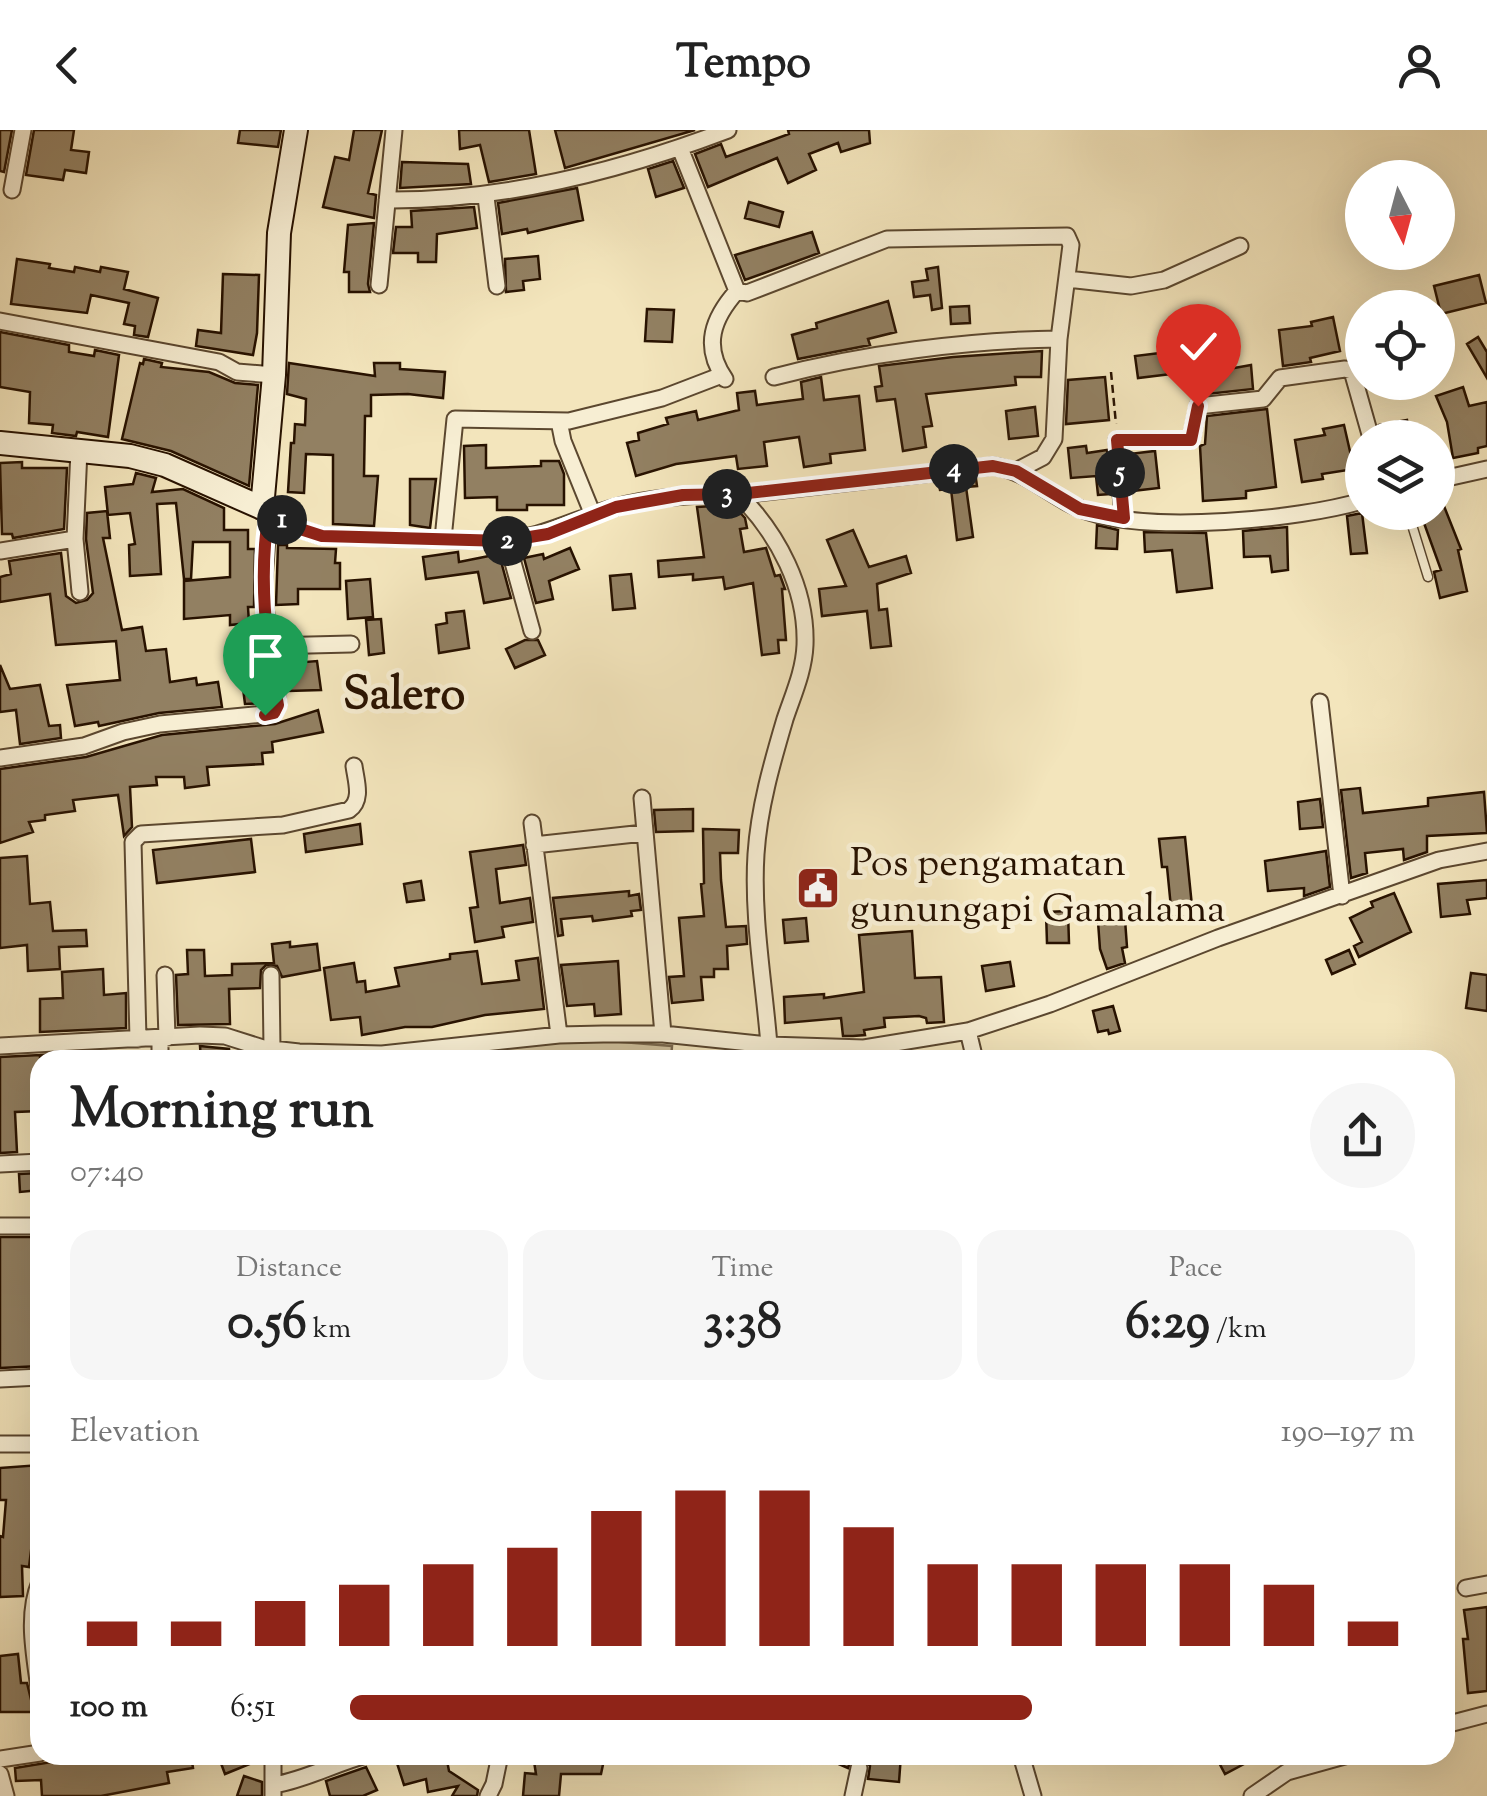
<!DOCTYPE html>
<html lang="en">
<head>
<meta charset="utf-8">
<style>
  body { margin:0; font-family:"Sorts Mill Goudy",serif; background:#f6f6f6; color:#222; height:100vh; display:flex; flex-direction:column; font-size:38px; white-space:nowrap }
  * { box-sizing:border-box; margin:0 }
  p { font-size:32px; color:#767676 }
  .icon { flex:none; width:55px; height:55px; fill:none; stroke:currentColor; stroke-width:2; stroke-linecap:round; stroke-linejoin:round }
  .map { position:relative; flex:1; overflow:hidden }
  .drawer { position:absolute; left:30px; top:920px; width:1425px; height:715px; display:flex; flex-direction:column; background:#fff; border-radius:30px; box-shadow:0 10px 40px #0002 }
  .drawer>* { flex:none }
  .needle { width:65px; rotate:174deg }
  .tools { position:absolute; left:1345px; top:30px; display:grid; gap:20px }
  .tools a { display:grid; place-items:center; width:110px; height:110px; border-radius:50%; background:#fff; box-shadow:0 10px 40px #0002; font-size:50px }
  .pin { position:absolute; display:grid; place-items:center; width:85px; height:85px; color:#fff; margin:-102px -42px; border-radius:50% 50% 50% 0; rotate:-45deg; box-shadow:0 0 10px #0007 }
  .pin .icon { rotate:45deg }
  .km { position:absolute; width:50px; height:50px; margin:-25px; border-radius:50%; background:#222; color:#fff; font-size:28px; line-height:50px; text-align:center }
  .round { display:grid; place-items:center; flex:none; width:105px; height:105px; border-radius:52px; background:#f6f6f6 }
  .head { display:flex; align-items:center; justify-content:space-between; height:170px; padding:0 40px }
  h1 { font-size:55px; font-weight:700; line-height:75px }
  .metrics { display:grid; grid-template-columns:repeat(3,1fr); gap:15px; height:170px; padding:10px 40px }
  .metrics div { display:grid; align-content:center; border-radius:25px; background:#f6f6f6; text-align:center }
  .metrics b { font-size:50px; font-weight:700 }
  .metrics small { font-size:28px; font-weight:400 }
  .metrics p { font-size:28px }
  .chart { height:280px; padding:20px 40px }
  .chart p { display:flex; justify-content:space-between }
  .chart svg { width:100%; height:180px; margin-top:10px; stroke:#8f2418; stroke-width:6 }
  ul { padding:0 40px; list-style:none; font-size:32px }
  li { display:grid; grid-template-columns:160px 120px 1fr; align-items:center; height:75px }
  li i { height:25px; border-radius:12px; background:#8f2418 }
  header { display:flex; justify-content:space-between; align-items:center; height:130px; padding:0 40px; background:#fff; font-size:45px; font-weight:700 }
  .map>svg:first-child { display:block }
  .grass { fill:#d0c19c; stroke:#7c6a4e; stroke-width:2.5 }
  .building { fill:#928062; stroke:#281200; stroke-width:2.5 }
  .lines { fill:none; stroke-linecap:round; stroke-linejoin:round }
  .lane-casing { stroke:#5b472f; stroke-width:11 }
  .street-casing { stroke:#5b472f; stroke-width:19 }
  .secondary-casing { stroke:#281200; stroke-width:26 }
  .path { stroke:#281200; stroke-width:2.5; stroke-dasharray:8 5; stroke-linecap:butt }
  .lane { stroke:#f7eed3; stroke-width:8 }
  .street { stroke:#f7eed3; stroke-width:15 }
  .secondary { stroke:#f7eed3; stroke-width:22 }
  .route-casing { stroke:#fff; stroke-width:20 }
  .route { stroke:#8f2418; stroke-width:12 }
  .labels { text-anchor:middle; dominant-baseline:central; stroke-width:9; stroke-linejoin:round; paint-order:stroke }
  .poi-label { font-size:40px; fill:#281200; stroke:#f7eed3; text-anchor:start }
  .quarter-label { font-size:45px; font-weight:bold; fill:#281200; stroke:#f7eed3 }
</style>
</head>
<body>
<header><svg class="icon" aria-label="back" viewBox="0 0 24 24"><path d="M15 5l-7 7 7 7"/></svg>Tempo<svg class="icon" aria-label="person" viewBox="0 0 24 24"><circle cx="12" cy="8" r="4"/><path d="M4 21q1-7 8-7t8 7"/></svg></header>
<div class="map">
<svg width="1487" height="1666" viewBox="0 0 1487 1666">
  <rect width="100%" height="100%" fill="#f3e5bc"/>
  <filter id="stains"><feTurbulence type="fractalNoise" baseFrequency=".002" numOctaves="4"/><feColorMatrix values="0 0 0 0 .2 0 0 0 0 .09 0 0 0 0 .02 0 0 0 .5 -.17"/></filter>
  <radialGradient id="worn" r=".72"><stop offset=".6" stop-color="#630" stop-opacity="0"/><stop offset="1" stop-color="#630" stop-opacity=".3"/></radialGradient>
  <path class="grass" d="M597 910 672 916 671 930H418L417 919Z"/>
  <path class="building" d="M0 0H12L4 42 0 41Z
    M34 0H74L71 20 89 22 86 43 65 40 63 50 26 45Z
    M240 0H281L278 17 238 13Z
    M354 0H382L368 63 376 65 374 88 323 77 335 27 349 30Z
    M459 0H529L536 44 489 52 480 15 460 19Z
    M555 0H695L565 38Z
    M788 0H869L870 13 841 22 838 13 809 24 816 40 788 53 777 28 708 57 695 24 721 14 726 27 789 4Z
    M673 31 684 58 656 67 648 39Z
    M402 32 468 34 471 54 400 58Z
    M577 58 583 90 528 103 527 99 502 104 498 73Z
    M749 72 783 82 779 97 745 88Z
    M474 77 477 98 437 104 436 132H418V123H393L396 97H412L411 81Z
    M374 93 368 154 370 162H349V142H344L348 95Z
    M812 102 819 123 745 150 735 125Z
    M538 126 540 149 523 151 524 160 506 162 505 129Z
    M17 129 50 134 49 138 74 142 75 137 100 142 101 137 128 142 124 159 158 168 148 207 134 205 135 196 124 194 129 173 91 165 87 183 11 174Z
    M938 137 942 178 932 180 930 165 914 167 912 152 928 150 926 139Z
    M223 144 259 145 257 203 253 225 196 216 198 200 221 203Z
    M1479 145 1486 173 1441 184 1434 156Z
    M888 171 896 202 868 209 870 215 798 229 792 205 817 198 816 193Z
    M969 176 970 193 951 194 950 177Z
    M647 179 674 180 672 212 645 211Z
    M1333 187 1340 221 1310 228 1311 232 1283 236 1279 200 1312 196 1311 192Z
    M0 202 69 215V222L94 226 95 220 119 225 108 307 77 302 76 306 52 303 53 295 29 293 30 262 0 257Z
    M1478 207 1487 222V248L1467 214Z
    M1185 220 1188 242 1138 248 1135 226Z
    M1042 221 1041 247H1015L1016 255 926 264 932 296 923 297 926 317 903 321 895 269 877 271 875 257 882 256 879 236 953 227Z
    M144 229 162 233 161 237 209 242 235 253 258 255 249 356 171 321 122 309 140 233 143 234Z
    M289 233 375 246 374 233H400V239L445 242 443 268 408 264 371 265V286H365L364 346H378L374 396 333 394V325L306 324 304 363 288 362 291 313H294L295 294 305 295 306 269 287 264Z
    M1251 235 1253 259 1198 265 1195 245Z
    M821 247 824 270 859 266 865 320 830 324 831 333 804 337 799 307 764 312 767 336 738 339 736 326 676 334 636 346 627 313 639 310 638 303 668 294 666 288 696 281 698 290 739 280 737 263 755 261 757 275 803 269 801 252Z
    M1105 247 1109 290 1066 294 1068 250Z
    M1463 257 1469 276 1487 272V316L1478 318V323L1453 328 1447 292 1436 266Z
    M1035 277 1038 306 1009 309 1006 281Z
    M1267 279 1276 357 1246 361V368L1203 371 1200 316 1205 314 1207 286Z
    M1407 290 1410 308H1382L1379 295Z
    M1344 295 1354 339 1322 344 1323 349 1302 352 1295 310 1325 305 1323 299Z
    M486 315V338L541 336V331H559L564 344V375H527V380H497V367L465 368 464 316Z
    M1086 316 1087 323 1107 320 1110 364 1098 365 1096 346 1071 348 1068 318Z
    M1155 321 1159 358 1132 361 1129 324Z
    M22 332V338H67L64 399 13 408 12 404H2L0 333Z
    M136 343 156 348 152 362 183 359 224 378V400H248V419H255L254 477H248L249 493 230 495V485L184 489V451L230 447V412H193L191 449H184L176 373 157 374 161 444 130 446 129 415 135 414 130 383 108 385 105 357 133 354Z
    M410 349H436L430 398 410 395Z
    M976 349 977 356 966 357 973 407 957 410 951 359 940 360 939 354Z
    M1438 361 1461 419 1458 420 1467 461 1440 468 1434 442 1441 440 1420 382H1438Z
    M714 376 715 379 734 376 745 388 747 398 740 399 744 422 766 418 775 446 780 445 785 459H782L786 510H778L779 523 762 525 753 453 725 459 723 447 693 450V444L659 447 658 431 704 427 697 377Z
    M107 381 110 408H103L122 500 142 497 146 521 166 519 170 552 196 548 197 555 218 552 222 577 159 583 99 596 98 592 75 596 67 555 120 550 116 511 56 515 50 464 0 472V447L11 444 9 431 61 423 66 466 76 473 87 470 93 463 86 409 87 383Z
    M1362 383 1367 423 1351 424 1347 386Z
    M1097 395 1118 400 1117 419 1096 418Z
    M1287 397 1288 440 1272 442 1270 426 1244 427 1243 401Z
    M853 400 869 437 906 426 911 443 877 454 879 480 887 479 891 516 871 518 867 481 822 486 819 459 846 456 827 410Z
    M1144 402 1206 403 1212 458 1177 462 1172 420 1145 422Z
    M278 415H287V418L336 419 335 433H340V459H298V474L276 475Z
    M570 418 579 439 549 451 553 469 536 473 524 428 543 424 544 429Z
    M458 422 459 432 499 424 511 468 484 473 478 442 426 449 423 427Z
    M631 444 635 478 613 480 610 446Z
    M370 449 373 487 348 489 346 451Z
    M464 481 469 518 439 523 436 495 447 493 446 483Z
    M381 489 384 523 369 525 366 490Z
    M525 510H538L545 525 515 538 506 519Z
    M294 527V533L317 531 321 560 288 561 283 528Z
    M0 535 10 559 40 555 49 596 60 595 61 608 20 614 16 580 0 582Z
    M263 555 265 573 245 574 243 558Z
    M318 580 323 602 272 612 273 622 262 623 263 634 207 637 209 655 185 658 184 647H156L157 655 130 657 132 697 124 706 118 665 73 670 75 681 45 685V690L29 692 33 702 0 713V639L86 627 162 605 275 594Z
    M1360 658 1363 683 1428 676V668L1484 662 1487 703 1427 706V722L1404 730 1403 719 1365 723 1367 743 1351 748 1341 660Z
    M1320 669 1323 697 1300 699 1298 672Z
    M693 679V701L656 702 654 680Z
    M360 694 362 714 306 722 304 704Z
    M703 699 739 700 738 723H720L721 750 726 797 746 796 747 814 727 816 728 839H714V847H701L703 870 672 873 669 847 684 846 679 788 704 786 701 754 704 753Z
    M1185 707 1193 786 1172 788 1167 737H1162L1159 709Z
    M251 709 255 742 157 753 153 720Z
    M523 715 526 735 496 739 500 773 530 768 533 792 502 797 504 807 475 812 470 778 478 777 470 722Z
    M1326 721 1330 757 1304 766V758L1268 761 1265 731Z
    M27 726 30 774 50 772 53 801 86 800 87 816 59 817 60 839 28 841 27 815 0 818V728Z
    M830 741 833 772 806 775 803 743Z
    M1487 750V768L1467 770 1470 784 1441 787 1438 754Z
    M421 751 424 770 407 772 404 754Z
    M629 761V766L639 764 641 780 631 781 632 786 593 791 592 786 561 789 563 805 558 806 553 768Z
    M1394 763 1411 802 1359 827 1354 816 1362 812 1350 788 1373 777 1371 772Z
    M1124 776 1127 817 1122 818 1125 833 1107 839 1100 819 1097 778Z
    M1068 781 1069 813H1047L1046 782Z
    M806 788 808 811 785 813 783 790Z
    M912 801 915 848 941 847 944 892 927 893 926 888 919 886 884 888 885 897 864 900 865 905 853 906H843L841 888 785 893 784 867 824 864V868L864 862 859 805Z
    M290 812V817L317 814 320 840 282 847 277 836 266 835 261 840 260 858 229 859 230 894 178 895 176 845 188 844 187 820H204L205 846 232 845V834L274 833 272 814Z
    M1349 820 1355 834 1332 844 1326 830Z
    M477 821 482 854 519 850 516 831 538 828 544 879 485 885 432 897H405L362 905 360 887 331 890 324 838 354 833 357 852 365 851 366 862 399 856 395 838 450 829V824Z
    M618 831 621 884 595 886 594 874 567 876 561 835Z
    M1010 832 1014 856 986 861 982 836Z
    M103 839 104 865 126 863V898L40 902V869L63 868 62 842Z
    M1471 843 1487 845V881L1466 878Z
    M1113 876 1120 901 1109 904 1108 900 1098 902 1093 881Z
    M200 916 229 919 230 928 201 930Z
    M106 921 107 930H41V925Z
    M40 925V981L15 982 17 1022 0 1023V927Z
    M40 1043V1060L20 1062 19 1044Z
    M0 1107H39L40 1236 0 1238Z
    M40 1335V1406L33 1405 29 1437 22 1436 23 1466 0 1467V1406L3 1407 6 1370H0V1338Z
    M1487 1477V1561L1468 1563 1463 1509H1468L1464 1480Z
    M18 1524 21 1553H27L34 1582H0V1526Z
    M64 1625H191L193 1638 167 1642 169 1653 101 1666H42L41 1650 16 1651 15 1638 64 1630Z
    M227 1625H262V1629L225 1644 219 1628Z
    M414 1625H446L449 1641 478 1660 477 1666H452L458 1656 428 1662 426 1649 404 1655 396 1630Z
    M533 1625H605L601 1644H561L559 1666H523L525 1643 536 1644Z
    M818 1625H901L899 1652 868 1649 870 1636 862 1627 851 1630 848 1638Z
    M1215 1625H1261L1225 1644Z
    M366 1637 377 1660 363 1666H330L326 1651Z
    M244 1646 262 1652V1666H237Z"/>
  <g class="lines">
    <g class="lane-casing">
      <path id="lane" d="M1408 382 1428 447"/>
    </g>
    <g class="street-casing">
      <path id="street" d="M680 18 737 161 747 163 887 109 1067 106 1071 115 1059 209
        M12 60 23 0
        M486 67 497 156
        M387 70C503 71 620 41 728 0
        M1067 149 1131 156 1164 150 1240 116
        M379 155 394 0
        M0 191 219 232 237 242 274 245
        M774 247C861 224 969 210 1059 209L1054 309 1043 327 1016 341
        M725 249C702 216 713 188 737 161
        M559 291 563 311 593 385
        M1438 350 1487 339
        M739 365 993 336C1029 341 1054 371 1089 382 1153 403 1297 390 1362 371
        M1123 389 1117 310H1191L1198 276 1263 269 1280 248 1345 239 1352 241 1371 308
        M75 409 80 462
        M443 409 455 289 569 291 662 268 722 245
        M507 411 532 501
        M0 421 75 409 79 320
        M269 516 351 514
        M1320 572 1342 766
        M0 628 84 616 123 602 160 594 274 583 278 575 263 462 269 382
        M642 668 663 904
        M532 693 559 905
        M534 715 644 703
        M165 845 167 908
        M271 845 272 918
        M968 901 975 930
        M138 909 133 712 141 704 283 695 349 680C363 670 356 651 354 636
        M769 915 864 918 968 901 1050 874 1218 808 1439 730 1487 721
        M0 916 200 905 225 906 263 918 299 922 382 924 559 905 603 904H663L769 915C764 852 752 787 756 724 759 678 772 633 785 589 793 565 804 541 805 515 807 459 778 404 739 365 697 364 656 366 616 377 574 389 540 409 497 411L322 406 291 396 262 378
        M160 930V909
        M0 1034 40 1032
        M0 1096H40
        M0 1249 40 1247
        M0 1314H40
        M40 1452C25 1488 36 1530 40 1567
        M1466 1458 1487 1454
        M1445 1595 1487 1584
        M1021 1625 1033 1666
        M0 1629 40 1623
        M0 1644 6 1666
        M274 1655C308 1649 333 1634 366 1625
        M273 1666V1625
        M488 1666 494 1654 500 1625
        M853 1666 859 1638
        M1252 1666 1287 1642 1348 1625"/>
    </g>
    <g class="secondary-casing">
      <path id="secondary" d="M0 313 130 326 165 335 262 378 274 245 279 103 296 0"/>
    </g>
    <path class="path" d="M1111 242 1116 294"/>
    <use href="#lane" class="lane"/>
    <use href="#street" class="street"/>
    <use href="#secondary" class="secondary"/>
  </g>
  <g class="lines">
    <g class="route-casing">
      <path id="route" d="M265 585 274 583 278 575C266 511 258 447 269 382L291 396 322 406 506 411 548 404 616 377 683 365 739 364 993 336 1016 341 1080 379 1124 388 1117 310H1191L1198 276"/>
    </g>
    <use href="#route" class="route"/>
  </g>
  <defs>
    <g id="civic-square" transform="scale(2.25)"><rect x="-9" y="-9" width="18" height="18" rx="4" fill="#8f2418" stroke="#f7eed3"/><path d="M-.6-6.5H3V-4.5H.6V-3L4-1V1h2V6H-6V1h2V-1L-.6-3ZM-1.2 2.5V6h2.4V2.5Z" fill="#fff"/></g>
  </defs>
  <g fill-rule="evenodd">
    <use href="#civic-square" x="818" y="758"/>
  </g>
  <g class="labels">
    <g class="poi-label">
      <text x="850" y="735">Pos pengamatan<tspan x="850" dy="46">gunungapi Gamalama</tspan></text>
    </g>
    <g class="quarter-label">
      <text x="404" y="567">Salero</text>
    </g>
  </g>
  <rect width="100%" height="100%" filter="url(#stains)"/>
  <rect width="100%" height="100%" fill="url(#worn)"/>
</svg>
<div class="tools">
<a><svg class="needle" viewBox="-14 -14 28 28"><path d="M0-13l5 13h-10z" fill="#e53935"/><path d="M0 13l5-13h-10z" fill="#767676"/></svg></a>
<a><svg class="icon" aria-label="locate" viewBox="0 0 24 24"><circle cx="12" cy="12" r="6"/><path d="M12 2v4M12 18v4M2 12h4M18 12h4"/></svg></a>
<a><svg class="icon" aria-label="layers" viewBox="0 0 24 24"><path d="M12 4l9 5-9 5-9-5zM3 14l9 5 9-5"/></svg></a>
</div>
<div class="pin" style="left:265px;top:585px;background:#1e9e55"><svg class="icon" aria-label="arrive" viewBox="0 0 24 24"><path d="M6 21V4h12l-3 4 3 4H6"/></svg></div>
<div class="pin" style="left:1198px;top:276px;background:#d93025"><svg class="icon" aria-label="check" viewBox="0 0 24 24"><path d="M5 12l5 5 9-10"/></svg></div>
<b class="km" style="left:282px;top:390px">1</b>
<b class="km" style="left:507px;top:411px">2</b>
<b class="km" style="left:727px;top:364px">3</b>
<b class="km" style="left:954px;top:339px">4</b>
<b class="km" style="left:1120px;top:343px">5</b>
<section class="drawer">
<div class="head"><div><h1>Morning run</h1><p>07:40</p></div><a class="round"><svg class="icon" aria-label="share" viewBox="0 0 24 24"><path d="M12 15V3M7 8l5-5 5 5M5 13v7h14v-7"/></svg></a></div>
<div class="metrics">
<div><p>Distance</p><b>0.56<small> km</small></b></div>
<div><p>Time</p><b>3:38</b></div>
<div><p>Pace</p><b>6:29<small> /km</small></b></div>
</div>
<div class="chart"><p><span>Elevation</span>190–197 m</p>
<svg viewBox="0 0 160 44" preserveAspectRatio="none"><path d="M5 44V38M15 44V38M25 44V33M35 44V29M45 44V24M55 44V20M65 44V11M75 44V6M85 44V6M95 44V15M105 44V24M115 44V24M125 44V24M135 44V24M145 44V29M155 44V38"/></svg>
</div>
<ul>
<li><b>100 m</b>6:51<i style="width:64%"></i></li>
</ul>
</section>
</div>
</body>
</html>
